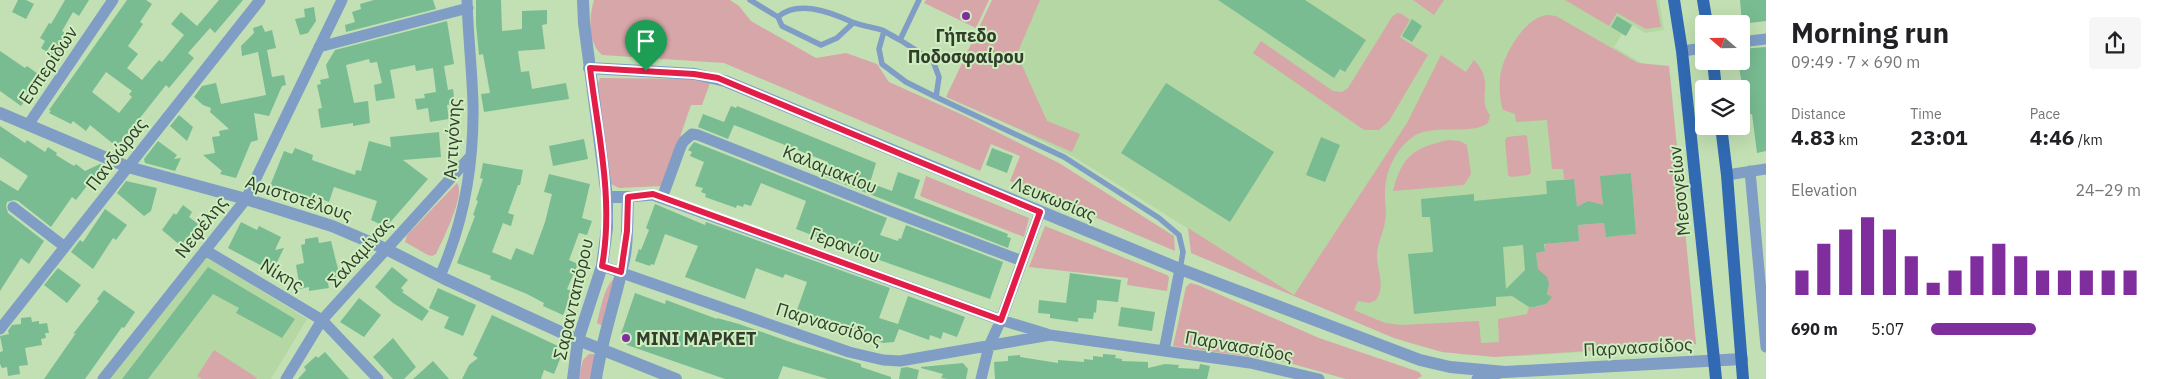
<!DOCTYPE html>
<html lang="en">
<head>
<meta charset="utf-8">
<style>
  body { margin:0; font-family:"IBM Plex Sans",sans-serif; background:#f6f6f6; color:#202124; height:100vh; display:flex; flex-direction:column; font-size:19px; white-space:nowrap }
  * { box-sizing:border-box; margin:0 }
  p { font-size:16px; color:#757577 }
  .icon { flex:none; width:28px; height:28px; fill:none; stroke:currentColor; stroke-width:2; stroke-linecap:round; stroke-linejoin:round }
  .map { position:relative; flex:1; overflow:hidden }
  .sheet { display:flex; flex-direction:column; background:#fff; width:400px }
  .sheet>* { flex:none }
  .needle { width:32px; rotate:290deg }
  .tools { position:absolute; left:1695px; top:15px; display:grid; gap:10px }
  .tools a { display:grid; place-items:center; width:55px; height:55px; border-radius:5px; background:#fff; box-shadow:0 5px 20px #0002; font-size:25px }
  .pin { position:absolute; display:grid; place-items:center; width:42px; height:42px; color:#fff; margin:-51px -21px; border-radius:50% 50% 50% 0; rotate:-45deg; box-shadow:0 0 5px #0007 }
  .pin .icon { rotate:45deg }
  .round { display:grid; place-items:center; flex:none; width:52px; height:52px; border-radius:5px; background:#f6f6f6 }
  .head { display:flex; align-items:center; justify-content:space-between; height:85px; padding:0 25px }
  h1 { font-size:28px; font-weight:700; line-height:38px }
  .stats { display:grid; grid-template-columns:repeat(3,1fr); gap:8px; height:85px; padding:5px 25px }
  .stats div { display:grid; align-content:center }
  .stats b { font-size:21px; font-weight:700 }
  .stats small { font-size:14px; font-weight:400 }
  .stats p { font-size:14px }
  .chart { height:140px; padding:10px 25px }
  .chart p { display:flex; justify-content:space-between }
  .chart svg { width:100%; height:90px; margin-top:5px; stroke:#802e9e; stroke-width:6 }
  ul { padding:0 25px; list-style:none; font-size:16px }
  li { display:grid; grid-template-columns:80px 60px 1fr; align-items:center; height:38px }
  li i { height:12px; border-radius:6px; background:#802e9e }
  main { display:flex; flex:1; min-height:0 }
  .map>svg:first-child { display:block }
  .built { fill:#b5d7a4 }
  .green { fill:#d7a6a9 }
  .building { fill:#79bc92; fill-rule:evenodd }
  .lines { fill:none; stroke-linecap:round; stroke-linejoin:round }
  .service { stroke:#7f9dc5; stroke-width:5.5 }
  .minor { stroke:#7f9dc5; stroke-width:11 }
  .tertiary { stroke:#7f9dc5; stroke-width:12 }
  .primary { stroke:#316ab3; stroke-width:12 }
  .route-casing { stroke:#fff; stroke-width:10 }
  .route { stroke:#e11d48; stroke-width:6 }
  .poi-dot { fill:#802e9e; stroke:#cfeec0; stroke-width:2 }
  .labels { text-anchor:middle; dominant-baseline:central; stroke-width:4; stroke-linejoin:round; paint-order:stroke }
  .poi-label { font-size:18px; font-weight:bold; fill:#323e2c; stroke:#cfeec0 }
  .street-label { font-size:18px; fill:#323e2c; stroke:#cfeec0 }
</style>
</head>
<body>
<main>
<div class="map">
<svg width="1766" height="379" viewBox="0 0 1766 379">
  <rect width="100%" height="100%" fill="#c2e0b3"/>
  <path class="built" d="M994 0H1659L1664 30 1645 33 1633 25 1626 36 1622 34 1614 47 1660 74 1670 73 1696 344 1526 356 1466 355 1419 346 1394 338 1294 295 1074 157 950 95Z
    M206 256 307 319 271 379H110Z"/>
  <path class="green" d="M594 0H730L739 6 751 21 816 58 846 53 877 64 889 82 965 116 1059 163 1174 236 1175 251 1010 181 1020 156 991 144 980 171 724 63 602 55C587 42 589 17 594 0Z
    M926 0H989L976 28 924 3Z
    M992 0H1040L1017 54 1047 121 1080 134 1072 152 946 97Z
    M1413 0H1444L1434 15Z
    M1565 0H1656L1661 27 1646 29 1617 13 1609 26Z
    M1397 13 1402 14 1410 20 1400 37 1428 55 1389 121 1379 130H1364L1253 53 1261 41 1333 91 1342 92 1348 88 1392 17Z
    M1547 15 1556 16 1638 63 1669 66 1696 344 1495 357 1442 352 1394 338 1191 253 1188 228 1294 295 1407 123 1441 55 1466 72 1474 60C1496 83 1476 97 1490 115L1488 123C1474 135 1432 124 1414 136 1395 149 1384 173 1385 196 1385 205 1387 213 1385 222 1383 234 1377 244 1377 256 1377 272 1386 285 1376 300L1369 303 1358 301 1354 310 1385 323 1401 325 1479 321 1481 343 1499 342 1498 319 1527 314 1529 307C1539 308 1546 305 1551 297L1547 293C1551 284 1547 275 1538 270L1536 253 1545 251V244L1579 241 1578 225 1604 223 1606 237 1636 234 1631 173 1601 176 1603 206 1577 210 1574 179H1564L1563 169H1552L1547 120 1516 122 1515 114 1503 110C1499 99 1499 82 1501 71 1506 51 1526 17 1547 15Z
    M600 78 699 79 710 83 702 105H691L663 186 619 188 611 184 597 86Z
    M1525 135 1527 136 1531 172 1529 175 1511 177 1508 175 1505 140 1507 137Z
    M1449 140 1460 141 1467 145 1471 174 1464 185 1393 191C1402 155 1415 147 1449 140Z
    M926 176 1029 218 1024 237 920 196Z
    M457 183C466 194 442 241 436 254L432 256 428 255 405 242 407 235Z
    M1045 226 1167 275 1169 277 1167 291 1127 285 1128 278 1029 267Z
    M614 278 604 324 601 325 597 323C601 308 603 290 614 278Z
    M1190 283 1198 285 1319 338 1419 372 1422 376 1417 379H1346L1286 362 1173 346 1186 287Z
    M214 350 257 378 256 379H202L197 376Z
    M589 354H594L596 357 590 379H578L583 360Z"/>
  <path class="building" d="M18 0H26L34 4 26 19 12 12Z
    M65 0H89L79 16 73 12 62 31 72 37 61 54 56 50 52 55 41 48 45 41 40 38 49 23 51 24Z
    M127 0H146L152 4 140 22 143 24 128 46 138 54 127 68 142 80 159 60 162 62 184 35 171 24 181 12 197 26 219 0H243L215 33 210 28 188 53 194 58 169 88 166 85 117 147 90 125 86 131 73 121 71 124 49 113 51 111 49 110ZM106 72 132 91 129 94 132 97 119 113 92 92Z
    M374 0H433L436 9 346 32 345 25 355 22 352 12 361 9 360 4Z
    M476 0H501L502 31 522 29V11L547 10V24L542 25 545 49 518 51 521 72 529 71 532 89 566 83 569 99 484 112 481 94 490 93 483 54 479 55 476 24Z
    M1218 0H1305L1366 40 1345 72 1340 69 1334 78Z
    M1740 0H1766V21L1742 24Z
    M314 7 316 21 308 33 300 35 295 19 305 17 304 9Z
    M1617 16 1632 25 1626 36 1611 27Z
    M1412 19 1422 26 1412 42 1402 36Z
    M447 21 454 64 444 66 448 90 453 89 455 104 447 105 449 119 430 122 428 108 417 110 415 99 425 98 424 94 436 92 433 68 416 71 415 65 390 70 395 98 376 101 374 85 382 83 377 62 370 63 369 59 346 65 354 103 368 101 370 123 353 126V123L321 128 318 109 322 108 317 85 321 84 320 80 329 78 326 65 335 50Z
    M262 25 265 32 272 30 276 48 267 50 272 77 284 75 286 85 282 86 269 116 254 113 258 140 251 142 236 178 220 174 222 171 203 155 215 153 212 137 220 136 219 131 229 129 210 112 211 108 203 105 194 97 202 86 216 83 221 104 266 95 258 52 242 56 241 46 254 33 253 28Z
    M1766 47V151L1757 153 1752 114 1747 115 1738 61H1741V49Z
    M0 51 25 68 27 66 41 76 21 106 0 91Z
    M1166 83 1274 152 1230 222 1121 153Z
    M731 106 736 108 737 106 876 163 870 183 892 191 898 172 920 180 914 198 1008 234 1007 237 1011 238 1008 248 823 176 828 162 747 130 734 125 728 139 698 127 703 114 724 122Z
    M179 115 193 127 187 141 170 126Z
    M0 126 25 143 27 140 45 152 48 147 57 153 56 155 74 166 76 164 85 171 100 164 103 165 76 200 72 197 51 227 18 201 14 200 7 202 6 206 8 213 44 241 29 264 21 258 0 291V180L18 191 28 176 0 157Z
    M439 132 441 157 403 160 428 179 386 227 371 220 377 201 334 187 329 202 319 198 318 200 293 192 292 194 270 186 284 151 292 154 295 148 313 155 312 160 355 175 356 170 361 171 369 141 391 147 390 137Z
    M1321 137 1340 145 1325 182 1306 175Z
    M584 139 588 159 553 166 549 146Z
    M158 141 177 155 174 159 181 158 175 171 145 163 144 159Z
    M694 142 887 218 880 235 898 241 899 238 901 239 906 225 1003 262 990 299 865 255 844 247 845 244 818 234 817 237 796 229 806 201 761 183 751 206 744 204 743 207 737 205 736 208 705 197 706 194 701 192 703 188 695 186 704 162 690 156 692 152 688 150Z
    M992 148 1013 156 1007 173 986 165Z
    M483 163 523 170 520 185H518L508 213 514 215 511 226 503 223 492 252 511 260 516 248 533 255 545 222 552 194 544 192 549 174 590 184 582 218 592 221 587 235 579 233 569 260 578 264 567 289 573 292 563 315 543 306 544 303 527 294 490 279 491 276 457 263 475 216 473 215 478 201 476 200 483 179 480 178Z
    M1631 173 1636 234 1606 237 1604 223 1578 225 1579 241 1544 244 1545 251 1536 253 1538 269 1547 277 1549 284 1547 294 1552 297 1546 304 1534 307H1529L1512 296 1496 297V306L1414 314 1408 254 1433 252 1430 217H1422L1421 199 1474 194V201L1547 194 1546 181 1574 179 1577 207 1588 201 1603 205 1600 176ZM1523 245 1525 270 1506 289 1503 247Z
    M126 181 157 188 151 211 144 216 117 193Z
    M655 204 705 225 706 222 890 288 879 318 898 324 908 296 965 317 957 337 943 332 941 339 930 335 929 340 899 329 894 342 883 343 830 323V325L796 313 807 282 785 274 783 278 756 268 745 299 685 277 698 246 665 234 654 265 651 264 650 266 635 261 639 249 641 250 649 230 646 228Z
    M183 205 192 212 189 217 198 224 181 246 162 230 174 213 176 215Z
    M105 209 127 225 116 240 113 238 93 269 71 252 80 240 83 242Z
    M241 222 257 230 259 226 281 237 275 250 284 248 274 268 263 263 262 266 228 248Z
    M318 237 319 243 331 241 340 277 327 279 329 288 309 291V287L300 289 296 265 304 263 301 245 305 244V239Z
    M208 267 295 319 282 338 236 313 239 308 213 294 148 379H122Z
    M392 267 408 280 401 288 404 291 402 292 429 311 422 321 393 303 375 287Z
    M58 268 81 285 67 303 44 285Z
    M1070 273 1121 280 1118 302 1097 300 1096 313 1094 312 1093 319 1078 318V322L1050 318V314L1038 313 1039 300 1066 303Z
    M438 288 476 305 463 336 444 328 449 317 429 308Z
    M104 290 135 312 124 328 122 327 85 379H44L76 333 73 334 99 301 97 299Z
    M635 293 665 304 666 300 717 319V318L739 324 793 343 849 360 861 364V367L891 377V379H828L783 366 778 379H725L627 345 621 334Z
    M359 298 381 315 364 337 340 322Z
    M1121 307 1155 312 1152 331 1118 326Z
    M492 315 558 346 556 352 562 354 554 374 544 370 541 379H462L469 365 478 358 473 355Z
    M31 317 32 322 39 321V324L47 323 49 333H45L46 338 41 339 42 345 25 348 28 365 19 366 20 374 8 376 7 367 2 368 0 364V352L3 351 0 336 9 334 8 331 12 325 21 324V318Z
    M393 338 416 367 404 379H393L373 357Z
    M325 352 349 379H298L306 370 304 367 316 356 318 358Z
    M1103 354 1116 355 1115 358 1122 359V361L1148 362V368L1165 364 1179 365 1178 368 1199 369 1200 364 1210 366 1207 379H995L994 362 1008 361V356L1020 355V357L1058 363V360L1084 362V359L1093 360V356L1103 357Z
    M433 361 449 379H413Z
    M963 363 968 369 966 379H947L941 378 943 374 921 368V367Z
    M907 367 919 370 917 379H899L901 368Z"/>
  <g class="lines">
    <path class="service" d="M750 0 778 17
      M919 0 900 40 933 61 939 77 936 97 1064 157 1159 218 1179 235 1183 252 1180 269
      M853 23 837 38 821 45 782 26 778 17C797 0 828 11 852 22 862 26 873 27 882 30 888 33 894 37 900 40
      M884 31 879 49 882 64 906 82 936 97"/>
    <path class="minor" d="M1741 42 1766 39
      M319 47 468 8
      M1682 51 1704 48
      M28 125 113 0
      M1750 171 1766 347
      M1727 175 1766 169
      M628 197 653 195 1001 320 1047 334
      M662 198 681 146 684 141 692 134 698 135 890 211 1022 261
      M13 207 65 247
      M205 250 322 320 378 379
      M602 266 849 352 883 360 900 361 1050 335 1250 363 1319 379
      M440 276C464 222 474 163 473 104 472 69 468 35 467 0
      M0 329 260 0
      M1164 351 1180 269
      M103 379 246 199 342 0
      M286 379 322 320 470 157
      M981 379 989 346 1001 320 1040 212
      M1477 379 1504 372"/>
    <path class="tertiary" d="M589 68 695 74 725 81 1180 269 1420 360 1450 367 1505 372 1742 359
      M0 113 128 167 246 199 332 226 386 249 445 279 578 340 676 379
      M573 379 578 340 602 266 607 228V197L584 23 583 0
      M596 379C602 337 617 297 625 255 628 236 627 216 628 197H607"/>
    <path class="primary" d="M1674 0 1682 51 1716 379
      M1703 0 1707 24
      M1713 61 1716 89
      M1721 126 1727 175 1743 379"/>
  </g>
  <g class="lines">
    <g class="route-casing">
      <path id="route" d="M590 68 694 74 718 78 1040 212 1001 320 653 194 628 197 627 231 621 272 602 266C614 200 598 134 590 68Z"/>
    </g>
    <use href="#route" class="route"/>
  </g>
  <g class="poi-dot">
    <circle cx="966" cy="16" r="5"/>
    <circle cx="626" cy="338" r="5"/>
  </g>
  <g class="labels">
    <g class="poi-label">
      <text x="966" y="35">Γήπεδο<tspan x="966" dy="21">Ποδοσφαίρου</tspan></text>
      <text x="636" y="338" text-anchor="start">ΜΙΝΙ ΜΑΡΚΕΤ</text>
    </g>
    <g class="street-label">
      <text transform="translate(48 65) rotate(-56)">Εσπερίδων</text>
      <text transform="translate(452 139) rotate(-87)">Αντιγόνης</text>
      <text transform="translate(116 154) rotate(-52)">Πανδώρας</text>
      <text transform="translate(830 169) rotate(22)">Καλαμακίου</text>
      <text transform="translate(1679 191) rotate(-96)">Μεσογείων</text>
      <text transform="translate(299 198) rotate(18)">Αριστοτέλους</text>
      <text transform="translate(1054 199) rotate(22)">Λευκωσίας</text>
      <text transform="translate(201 227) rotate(-52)">Νεφέλης</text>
      <text transform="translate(845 245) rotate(20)">Γερανίου</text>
      <text transform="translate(360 252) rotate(-48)">Σαλαμίνας</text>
      <text transform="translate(282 275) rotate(31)">Νίκης</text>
      <text transform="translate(573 299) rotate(-77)">Σαρανταπόρου</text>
      <text transform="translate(829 324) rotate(17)">Παρνασσίδος</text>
      <text transform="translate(1239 346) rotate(10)">Παρνασσίδος</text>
      <text transform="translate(1638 347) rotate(-3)">Παρνασσίδος</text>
    </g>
  </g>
</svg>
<div class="tools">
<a><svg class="needle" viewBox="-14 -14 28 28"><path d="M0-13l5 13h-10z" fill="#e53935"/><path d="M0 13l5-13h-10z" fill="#757577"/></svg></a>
<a><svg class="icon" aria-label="layers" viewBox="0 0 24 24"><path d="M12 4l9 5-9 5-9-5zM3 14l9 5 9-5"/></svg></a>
</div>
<div class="pin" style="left:646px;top:71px;background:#1e9e55"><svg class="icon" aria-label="arrive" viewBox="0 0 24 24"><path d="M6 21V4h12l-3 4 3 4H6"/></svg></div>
</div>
<section class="sheet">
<div class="head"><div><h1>Morning run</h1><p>09:49 · 7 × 690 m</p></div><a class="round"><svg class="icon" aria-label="share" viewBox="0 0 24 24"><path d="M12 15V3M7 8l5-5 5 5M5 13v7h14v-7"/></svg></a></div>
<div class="stats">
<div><p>Distance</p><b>4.83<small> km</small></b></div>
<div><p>Time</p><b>23:01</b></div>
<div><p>Pace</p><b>4:46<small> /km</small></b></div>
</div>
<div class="chart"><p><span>Elevation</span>24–29 m</p>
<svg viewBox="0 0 160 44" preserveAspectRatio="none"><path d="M5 44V32M15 44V19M25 44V12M35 44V6M45 44V12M55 44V25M65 44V38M75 44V32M85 44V25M95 44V19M105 44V25M115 44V32M125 44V32M135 44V32M145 44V32M155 44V32"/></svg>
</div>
<ul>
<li><b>690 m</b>5:07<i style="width:50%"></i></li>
</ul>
</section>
</main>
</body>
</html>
